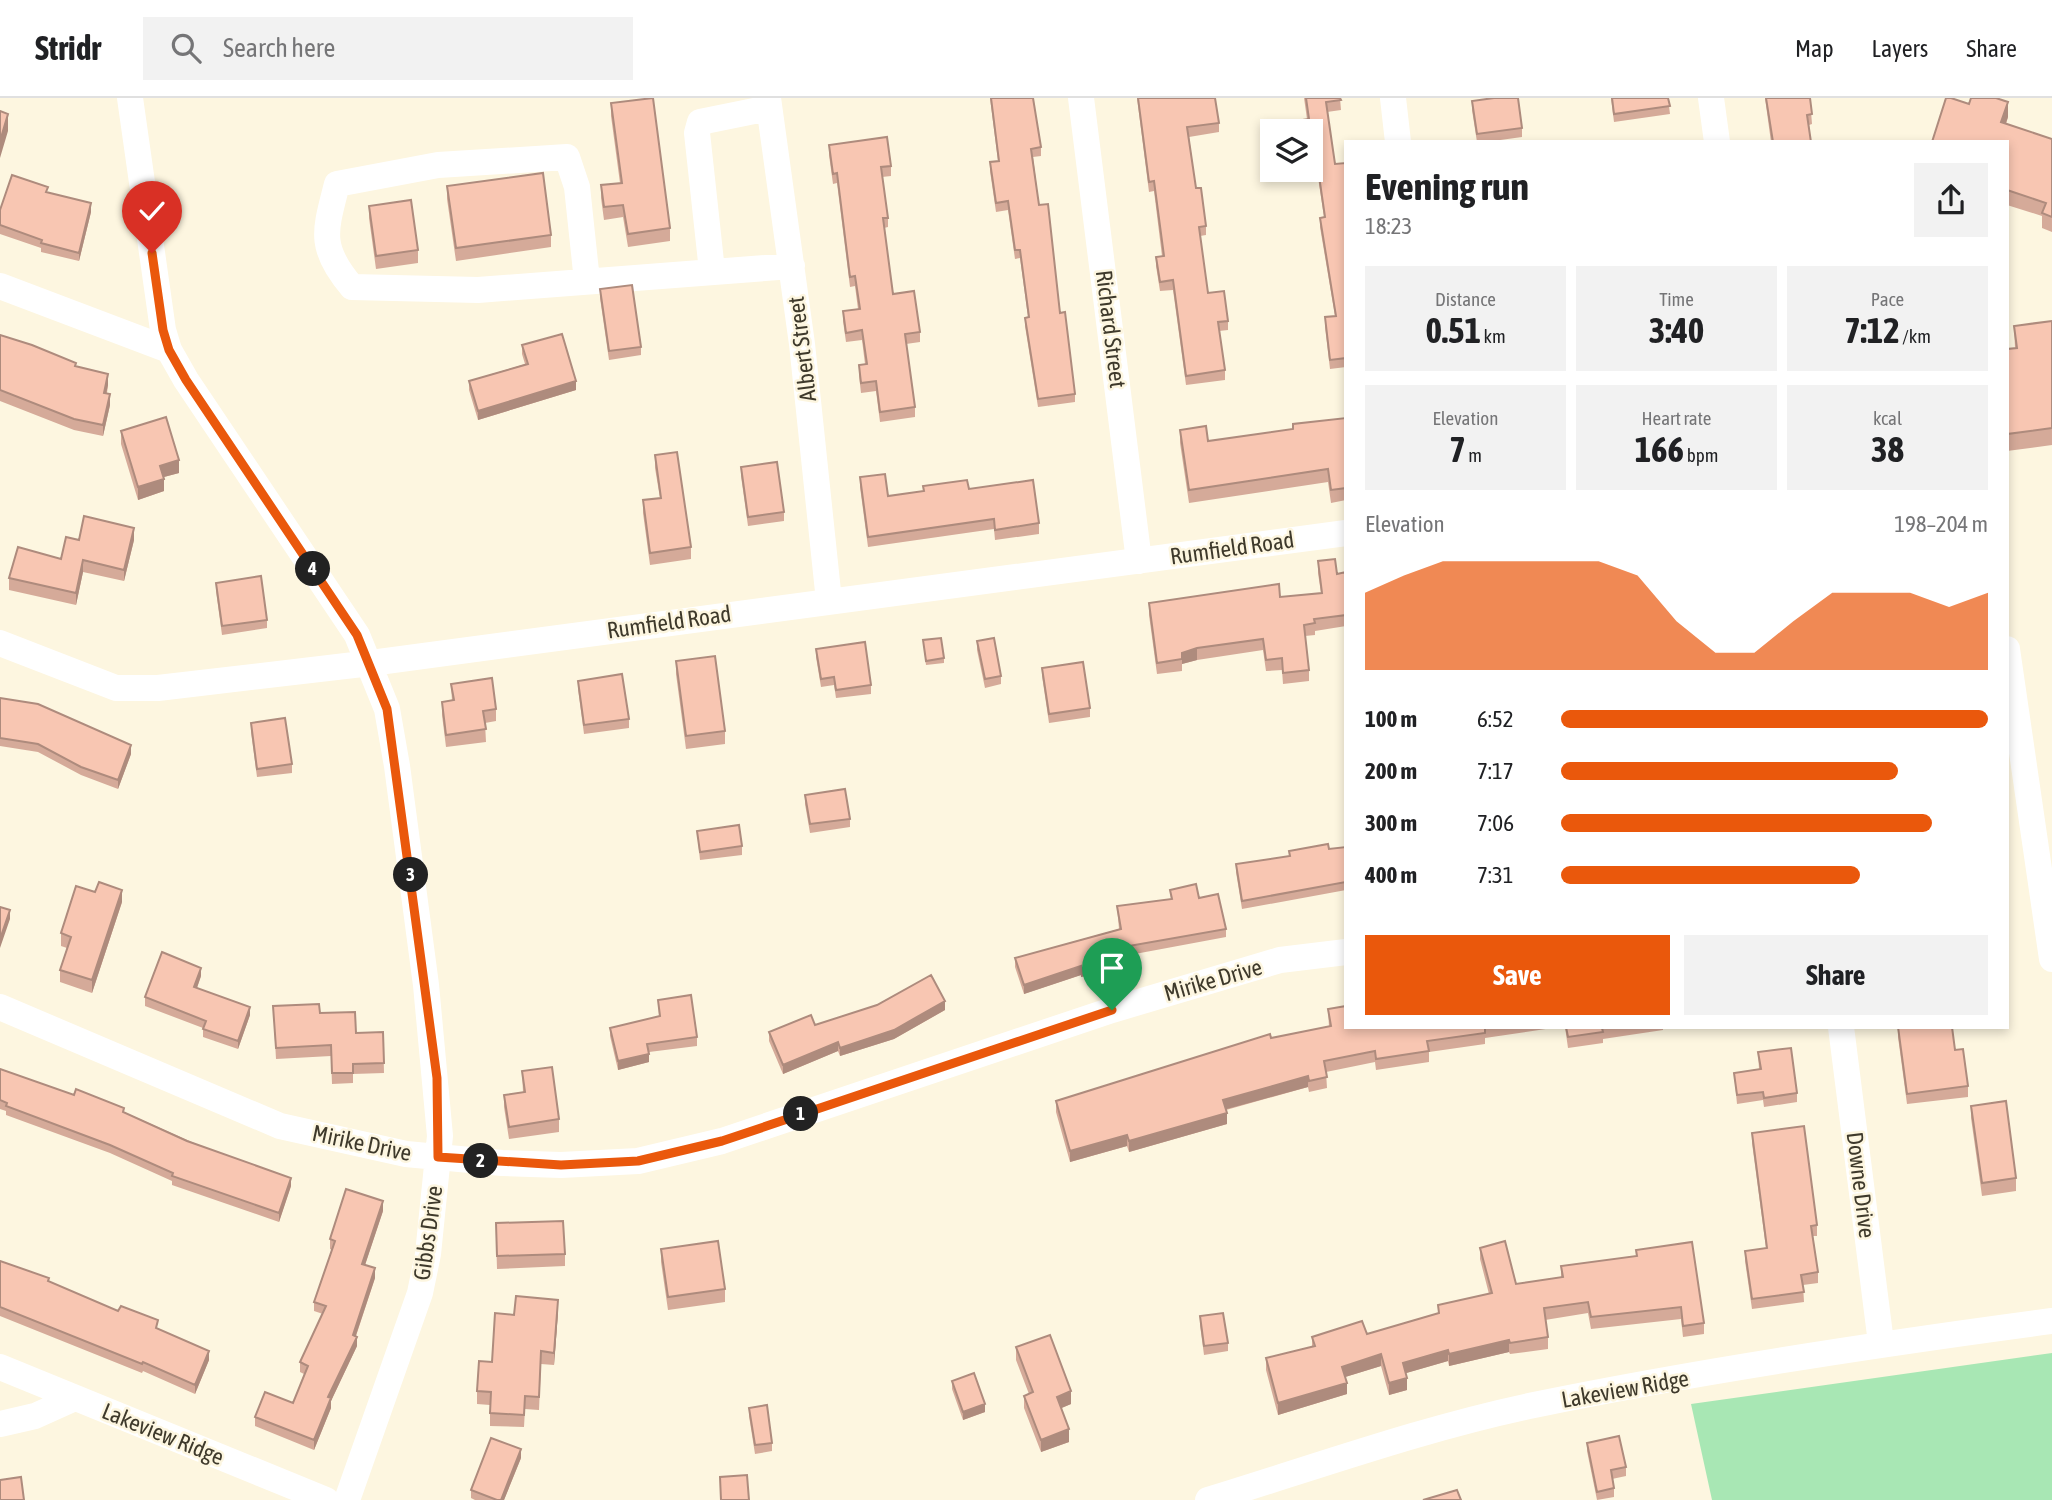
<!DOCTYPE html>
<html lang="en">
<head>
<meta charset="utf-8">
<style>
  body { margin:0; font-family:"Asap Condensed",sans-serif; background:#f2f2f2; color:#202124; height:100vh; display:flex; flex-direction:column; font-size:26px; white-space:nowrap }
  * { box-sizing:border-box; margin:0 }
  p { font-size:23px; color:#757577 }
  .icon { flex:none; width:38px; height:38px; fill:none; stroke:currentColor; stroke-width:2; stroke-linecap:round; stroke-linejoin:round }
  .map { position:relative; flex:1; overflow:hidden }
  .drawer { position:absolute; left:1344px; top:42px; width:665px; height:889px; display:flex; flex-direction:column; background:#fff; border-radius:0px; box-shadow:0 4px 10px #0003 }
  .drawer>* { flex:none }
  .fabs { position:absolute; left:1260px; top:21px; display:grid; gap:14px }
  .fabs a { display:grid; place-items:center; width:63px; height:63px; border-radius:0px; background:#fff; box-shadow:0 4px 10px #0003; font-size:35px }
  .pin { position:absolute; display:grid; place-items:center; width:60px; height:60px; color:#fff; margin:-72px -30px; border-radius:50% 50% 50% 0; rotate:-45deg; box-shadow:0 0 7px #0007 }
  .pin .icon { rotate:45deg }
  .km { position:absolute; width:35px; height:35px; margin:-18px; border-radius:50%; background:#222; color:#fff; font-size:19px; line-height:35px; text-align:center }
  .round { display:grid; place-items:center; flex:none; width:74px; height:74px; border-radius:0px; background:#f2f2f2 }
  .headline { display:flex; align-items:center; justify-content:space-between; height:119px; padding:0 21px }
  h1 { font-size:38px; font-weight:700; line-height:52px }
  .metrics { display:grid; grid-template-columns:repeat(3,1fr); gap:10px; height:119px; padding:7px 21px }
  .metrics div { display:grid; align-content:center; border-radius:0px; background:#f2f2f2; text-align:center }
  .metrics b { font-size:35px; font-weight:700 }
  .metrics small { font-size:19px; font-weight:400 }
  .metrics p { font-size:19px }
  .chart { height:196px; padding:14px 21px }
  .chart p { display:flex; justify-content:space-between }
  .chart svg { width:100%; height:126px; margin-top:7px; fill:#ea580c; opacity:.7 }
  .button { display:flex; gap:14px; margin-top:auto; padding:14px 21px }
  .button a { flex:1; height:80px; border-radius:0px; background:#ea580c; color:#fff; font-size:28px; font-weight:700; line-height:80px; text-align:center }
  .button a+a { background:#f2f2f2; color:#202124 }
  ul { padding:0 21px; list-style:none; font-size:23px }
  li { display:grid; grid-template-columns:112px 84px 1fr; align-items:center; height:52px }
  li i { height:18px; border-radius:9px; background:#ea580c }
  header { display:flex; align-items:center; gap:42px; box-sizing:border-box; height:98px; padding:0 35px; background:#fff; border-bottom:2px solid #e0e0e0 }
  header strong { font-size:33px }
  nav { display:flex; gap:38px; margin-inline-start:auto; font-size:24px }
  .search { width:490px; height:63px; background:#f2f2f2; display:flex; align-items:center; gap:18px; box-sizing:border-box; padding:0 24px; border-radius:0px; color:#757577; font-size:26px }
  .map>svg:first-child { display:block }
  .green { fill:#a8e7b4 }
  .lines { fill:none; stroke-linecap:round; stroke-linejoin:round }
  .minor { stroke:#fff; stroke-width:26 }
  .wall { fill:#d5aa99 }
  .shaded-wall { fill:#ae8b7d }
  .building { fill:#f8c6b2; stroke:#ae8b7d; stroke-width:2 }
  .route-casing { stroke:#fff; stroke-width:14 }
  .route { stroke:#ea580c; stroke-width:9 }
  .labels { text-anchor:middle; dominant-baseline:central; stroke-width:5; stroke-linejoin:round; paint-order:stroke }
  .street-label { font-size:23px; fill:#3e392b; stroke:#fdf6e0 }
</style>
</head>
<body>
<header>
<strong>Stridr</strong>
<div class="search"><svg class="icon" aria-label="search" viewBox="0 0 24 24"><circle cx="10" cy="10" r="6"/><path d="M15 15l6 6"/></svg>Search here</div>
<nav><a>Map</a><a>Layers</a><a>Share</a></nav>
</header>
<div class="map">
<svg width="2052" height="1402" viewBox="0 0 2052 1402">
  <rect width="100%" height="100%" fill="#fdf6e0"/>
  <path class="green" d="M2052 1255V1402H1712L1691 1306Z"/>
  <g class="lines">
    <path class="minor" d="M130 0 163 232 169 252 186 282 357 537 387 611 397 668 426 887 440 1038 428 1156 420 1195 347 1402
      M768 0 802 246 829 503
      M1081 0 1139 463
      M1393 0 1398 44
      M1711 0 1717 44
      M712 173 697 35 700 24 769 10
      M587 183 577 89 567 59 438 67 337 86C325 133 318 149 352 189L478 192 792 168
      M0 188 169 252
      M0 545 116 590H158L371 565 1346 435
      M2007 551 2052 861
      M0 909 280 1028 406 1056 502 1065 561 1067 638 1063 722 1043 1112 912 1280 862 1346 854
      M1841 929 1881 1245
      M0 1269 326 1402
      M0 1326 35 1318 75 1300
      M1208 1402C1316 1369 1424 1330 1534 1307 1705 1272 1879 1246 2052 1223"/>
  </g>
  <path class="wall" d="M990 0H1033L1041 49V58L1033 59 1039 107 1075 296V304L1038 309 1025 228V220L1028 219 1020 160 1015 161 1008 112 996 114 990 73V64L998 63Z
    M1137 0H1215L1219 25V34L1189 39 1196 90 1206 128V137L1200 138 1208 195 1228 223V232L1219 233 1225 272V282L1186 287 1173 192 1160 193 1156 168V159L1162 158 1154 93 1149 94Z
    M1304 0H1340L1341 12 1327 14 1335 66 1346 65V269L1330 271 1325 229V219L1335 218 1320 129V120L1324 119 1316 66 1311 67V33H1289V24L1307 21Z
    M1611 0H1668L1670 16 1614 24Z
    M1765 0H1810L1812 26 1809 27 1811 44H1771Z
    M1472 3 1522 30V39L1486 44H1477L1472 12Z
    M611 5 670 130V143L628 149 623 119 604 122 601 100V87L620 85 611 18Z
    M2008 19 2006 26 2052 41V134L2042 130V118L2007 107V44H1932Z
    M829 47 891 68V78L882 79 888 120V129L884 130 893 196 920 234V244L906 246 915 309V319L880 324 876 293 861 295 859 277V267L865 266 862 242 846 244 843 223V213L858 211 855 188 850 189 837 85 833 86 829 57Z
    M447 88 551 137V149L456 163 447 101Z
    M48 94 91 114 79 163 41 154V150L0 136V112Z
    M369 108 418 152V165L376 171 369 120Z
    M600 191 641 249V257L609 262 600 200Z
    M2052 223V347L2007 353V251L2015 250 2014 228Z
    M0 237 76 269 108 287 107 295 110 307 103 338 74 332 0 303Z
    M522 247 576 292 478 322 469 292V283L525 266 522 256Z
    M1346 320V402L1331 405 1328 384 1189 405 1180 345V332L1208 343 1293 332V326Z
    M121 333 179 375 164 379V393L138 402 121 346Z
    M655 357 691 449V461L650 467 643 415V402L660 400 655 370Z
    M741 369 784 414V423L748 428 741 378Z
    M860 379 888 398 923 393V388L969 391 1039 425V436L995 442 994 431 868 449 860 389Z
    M79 442H134L124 483 83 474 76 507 9 492V480L61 461Z
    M1318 463 1337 476 1346 474V528L1315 533V537L1305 538 1309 572V583L1283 586 1282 572 1266 573 1263 552 1197 562 1182 566V573L1157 576 1149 517V505L1280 499 1321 495 1318 475Z
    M216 485 267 522V530L222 537 216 493Z
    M923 542 944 560V565L926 567Z
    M977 543 1001 578V586L985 590 977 552Z
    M816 551 871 587V596L836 600 834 587 821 589 816 559Z
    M676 563 725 633V646L686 651 676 576Z
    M1042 570 1090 610V619L1049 625 1042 578Z
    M578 583 629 621V630L584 636 578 591Z
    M451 586 496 611V623L485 625 486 644 446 649 442 617V604L452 603Z
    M0 600 131 656 118 691 81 677 38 654 0 648Z
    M251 625 292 666V675L257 679 251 634Z
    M805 697 850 721V729L810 735 805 706Z
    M697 733 742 748V757L700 762Z
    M1346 749V792L1242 811 1236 774V766L1289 759V753L1329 751Z
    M1170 792 1199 800 1226 831V839L1108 861 1109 873 1081 879V877L1024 896 1015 869V860L1119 831 1117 808 1171 801Z
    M122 804 92 895 60 884V872L67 850 61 848V835Z
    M201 878 197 890 250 917 238 951 203 939V930L145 908V899Z
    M658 902 697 939V948L649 954V964L618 972 610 938V930L659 918Z
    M273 908 320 915 356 935 383 934 384 975 353 976V985L332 986 331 958 276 961Z
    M1328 911 1346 929H1559L1485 940V946L1429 954V964L1376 972 1375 964 1326 974 1327 990 1309 994 1308 989 1226 1012 1227 1026 1129 1054 1127 1048 1070 1064 1056 1014V1003L1271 940 1329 929Z
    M945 912 894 941 840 958 838 953 783 976 769 943V934L815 927Z
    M1565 929H1663V932L1603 941V945L1568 950Z
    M1898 929 1955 952 1968 988V999L1907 1006 1898 939Z
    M1758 954 1797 995V1004L1764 1009 1763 1002 1737 1006 1734 975 1759 971Z
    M0 971 124 1014 291 1088 279 1124 172 1087V1083L110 1055 6 1017V1013L0 1011Z
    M522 973 559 1021V1034L509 1041 504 1009V997L523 994Z
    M1971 1008 2016 1080V1093L1982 1098 1971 1020Z
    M1752 1035 1817 1127V1138H1813L1818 1174V1185L1803 1187 1804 1204 1752 1211 1745 1163V1153L1766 1150 1752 1045Z
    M383 1113 365 1167 375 1180 356 1238 357 1248 331 1303V1310L314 1352 255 1328V1319L293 1305 304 1276 300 1274V1264L323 1216 314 1213V1204L332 1152 330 1151V1141Z
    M496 1138 565 1156V1168L497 1171Z
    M1480 1150 1516 1186 1561 1179V1168L1636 1158V1152L1704 1225V1236L1683 1239 1681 1221 1591 1231 1588 1215 1545 1222 1548 1239V1251L1510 1256 1509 1254 1449 1268 1448 1263 1406 1275 1407 1292 1389 1297 1381 1268 1345 1279 1347 1296 1278 1317 1266 1272V1260L1312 1249V1239L1367 1236 1438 1216V1207L1489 1196 1480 1161Z
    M661 1151 725 1191V1204L668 1212 661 1164Z
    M0 1163 158 1231 209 1262 195 1296 143 1273 142 1275 0 1218Z
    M558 1214 554 1267 541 1266 539 1312 525 1311 524 1329 490 1328V1307L477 1306V1293L514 1217Z
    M1200 1218 1228 1245V1253L1204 1257 1200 1227Z
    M1016 1249 1071 1306 1061 1310 1069 1344 1041 1354 1024 1310V1298L1029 1296 1016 1262Z
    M952 1283 985 1314 963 1322 952 1291Z
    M749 1310 772 1345V1353L755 1356 749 1318Z
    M1587 1345 1626 1369V1378L1612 1381 1614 1390V1399L1597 1402 1587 1353Z
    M521 1360 504 1402H475L471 1400V1392Z"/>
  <path class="shaded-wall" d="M2008 4V19L2001 39V24Z
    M8 16V33L0 60V43Z
    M91 105V114L79 163V155Z
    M108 276V287L104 305V295Z
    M576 283V292L478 322V313Z
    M110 296V307L103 338V327Z
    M179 362V375L160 380V368Z
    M164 381V393L138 402V389Z
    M134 430V442L124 483V472Z
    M83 462V474L76 507V495Z
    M1197 550V562L1182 566V555Z
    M131 647V656L118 691V682Z
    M122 792V804L92 895V882Z
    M10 812V821L0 850V841Z
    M1109 864V873L1081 879V871Z
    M1081 868V877L1024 896V887Z
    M201 870V878L194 898V889Z
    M945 903V912L894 941 840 958V950Z
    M250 909V917L238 951V943Z
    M838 944V953L783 976V967Z
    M649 956V964L618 972V963Z
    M1308 978V989L1223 1012V1002Z
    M1227 1015V1026L1129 1054V1043Z
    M1127 1037V1048L1070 1064V1053Z
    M291 1080V1088L279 1124V1115Z
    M383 1103V1113L362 1176V1166Z
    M375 1170V1180L353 1246V1237Z
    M558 1202V1214L554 1267V1255Z
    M357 1239V1248L331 1303V1310L314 1352V1342L328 1299Z
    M1509 1242V1254L1449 1268V1256Z
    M1448 1252V1263L1403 1276V1265Z
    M209 1253V1262L195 1296V1287Z
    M1381 1256V1268L1342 1280V1269Z
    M1407 1280V1292L1389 1297V1285Z
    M1347 1285V1296L1278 1317V1305Z
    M1071 1293V1306L1057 1312V1299Z
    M985 1306V1314L963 1322V1314Z
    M1069 1331V1344L1041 1354V1342Z
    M521 1351V1360L504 1402H501Z"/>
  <path class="building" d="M653 0 670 130 628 136 623 107 604 109 601 87 622 85 611 5Z
    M991 0H1033L1041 49 1031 51 1039 107 1048 106 1060 215 1065 214 1075 296 1038 301 1025 220 1029 219 1020 152H1015L1008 103 996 105 990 64 999 63Z
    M1138 0H1215L1219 25 1187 29 1196 90H1201L1206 128 1199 129 1208 195 1224 193 1228 223 1218 224 1225 272 1186 278 1173 182 1160 184 1156 159 1164 158 1154 83 1149 84Z
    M1306 0H1340L1341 2 1326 4 1335 66 1346 65V260L1330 262 1325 219 1336 218 1320 120 1325 119 1316 57H1311V33H1290L1289 24 1309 21Z
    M1494 0H1518L1522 30 1477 36 1472 3Z
    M1612 0H1668L1670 8 1614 16Z
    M1766 0H1810L1812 16 1807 17 1811 44H1773Z
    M1946 0H1951L1969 6 1971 0H1996L2008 4 2001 24 2052 41V119L2042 115 2046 105 2007 92V44H1932Z
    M0 13 8 16 0 43Z
    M887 39 891 68 881 69 888 120H883L893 196 914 193 920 234 905 236 915 309 880 314 876 283 861 285 859 267 867 266 862 232 846 235 843 213 860 211 855 178 850 179 837 75 833 76 829 47Z
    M543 75 551 137 456 150 447 88Z
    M12 77 48 89 46 94 91 105 79 155 41 145 42 142 0 127V112Z
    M411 102 418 152 376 158 369 108Z
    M632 187 641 249 609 253 600 191Z
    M2052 223V330L2007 336V251L2017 250 2014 228Z
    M562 236 576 283 478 313 469 283 528 266 522 247Z
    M0 237 32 247 76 265 75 268 108 276 104 295 110 296 103 327 74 321 0 292Z
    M166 319 179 362 160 368 164 381 138 389 121 333Z
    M1346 320V390L1331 392 1328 371 1189 392 1180 332 1206 328 1208 343 1293 331V326Z
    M677 354 691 449 650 455 643 402 661 400 655 357Z
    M777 364 784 414 748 419 741 369Z
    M885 376 888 398 924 393 923 388 967 382 969 391 1033 382 1039 425 995 432 994 421 868 439 860 379Z
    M84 418 134 430 124 472 83 462 76 495 9 480 18 449 61 461 66 439 79 442Z
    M1335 461 1337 476 1346 474V517L1314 521 1315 525 1304 527 1309 572 1283 575 1282 560 1266 562 1263 541 1197 550 1182 555V561L1157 565 1149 505 1279 486 1280 499 1322 495 1318 463Z
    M261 478 267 522 222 528 216 485Z
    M941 540 944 560 926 563 923 542Z
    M994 540 1001 578 985 581 977 543Z
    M865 544 871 587 836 592 834 579 821 581 816 551Z
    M715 558 725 633 686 638 676 563Z
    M1083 564 1090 610 1049 616 1042 570Z
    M622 576 629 621 584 627 578 583Z
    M492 580 496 611 483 613 486 631 446 637 442 604 454 602 451 586Z
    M0 600 38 606 131 647 118 682 81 669 38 646 0 640Z
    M285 620 292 666 257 671 251 625Z
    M845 691 850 721 810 726 805 697Z
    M739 727 742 748 700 754 697 733Z
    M1328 746 1329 751 1346 749V784L1242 803 1236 766 1290 758 1289 753Z
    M99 784 122 792 92 882 60 872 71 839 61 835 76 788 95 794Z
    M1196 786 1199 800 1218 796 1226 831 1106 852 1109 864 1081 871V868L1024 887 1015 860 1121 831 1117 808 1172 801 1170 792Z
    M0 809 10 812 0 841Z
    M162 854 201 870 194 889 250 909 238 943 203 931 206 923 145 899Z
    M931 877 945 903 894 932 840 950 838 944 783 967 769 934 811 917 815 927 877 907Z
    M691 897 697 939 647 946 649 956 618 963 610 930 660 918 658 902Z
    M319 906 320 915 355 914 356 935 383 934 384 965 353 966V975H332L331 947 276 950 273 908Z
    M1346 908V929H1485V935L1427 943 1429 953 1376 961 1375 953 1324 963 1327 979 1309 983 1308 978 1223 1002 1227 1015 1129 1043 1127 1037 1070 1053 1056 1003 1270 936 1271 940 1331 928 1328 911Z
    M1566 929H1607L1602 930 1603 934 1568 939Z
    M1898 929H1952L1955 952 1963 951 1968 988 1907 996Z
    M1791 950 1797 995 1764 1000 1763 994 1737 997 1734 975 1761 971 1758 954Z
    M552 969 559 1021 509 1029 504 997 525 994 522 973Z
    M0 971 74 997 76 991 124 1010 123 1014 187 1043 291 1080 279 1115 172 1078 173 1075 110 1047 6 1008 7 1005 0 1002Z
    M2006 1003 2016 1080 1982 1085 1971 1008Z
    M1804 1028 1817 1127 1811 1128 1818 1174 1801 1177 1804 1194 1752 1201 1745 1153 1767 1150 1752 1035Z
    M346 1091 383 1103 362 1166 375 1170 353 1237 357 1239 328 1299 331 1300 314 1342 255 1319 265 1294 293 1305 308 1268 300 1264 326 1208 314 1204 335 1143 330 1141Z
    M563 1123 565 1156 497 1158 496 1125Z
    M718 1143 725 1191 668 1199 661 1151Z
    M1505 1143 1516 1186 1563 1179 1561 1168 1637 1158 1636 1152 1692 1144 1704 1225 1683 1228 1681 1209 1591 1219 1588 1204 1544 1210 1548 1239 1510 1245 1509 1242 1449 1256 1448 1252 1403 1265 1407 1280 1389 1285 1381 1256 1342 1269 1347 1285 1278 1305 1266 1260 1315 1248 1312 1239 1362 1223 1367 1236 1439 1215 1438 1207 1492 1195 1480 1150Z
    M0 1163 49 1180 48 1183 118 1213 121 1208 158 1222 156 1230 209 1253 195 1287 143 1264 142 1266 0 1209Z
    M516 1198 558 1202 554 1255 541 1253 539 1299 525 1298 524 1317 490 1315 491 1294 477 1293 479 1263 492 1264 495 1215 514 1217Z
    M1223 1215 1228 1245 1204 1248 1200 1218Z
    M1050 1237 1071 1293 1057 1299 1069 1331 1041 1342 1024 1298 1033 1294 1016 1249Z
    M974 1275 985 1306 963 1314 952 1283Z
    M767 1307 772 1345 755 1347 749 1310Z
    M1619 1338 1626 1369 1611 1372 1614 1390 1597 1394 1587 1345Z
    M491 1340 521 1351 501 1402H497L471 1392Z
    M747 1377 749 1402H721L720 1379Z
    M21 1379 24 1402H0V1382Z
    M1457 1392 1461 1402H1423Z"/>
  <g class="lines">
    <g class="route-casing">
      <path id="route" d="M152 155 163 232 169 252 186 282 357 537 387 611 437 980 438 1059 561 1067 638 1063 722 1043 1112 912"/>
    </g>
    <use href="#route" class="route"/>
  </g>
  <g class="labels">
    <g class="street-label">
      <text transform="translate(1111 231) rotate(83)">Richard Street</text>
      <text transform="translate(802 251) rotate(-97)">Albert Street</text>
      <text transform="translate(1232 450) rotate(-8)">Rumfield Road</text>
      <text transform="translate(669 524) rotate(-8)">Rumfield Road</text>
      <text transform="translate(1213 882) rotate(-16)">Mirike Drive</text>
      <text transform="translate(362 1045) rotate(12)">Mirike Drive</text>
      <text transform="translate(1861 1087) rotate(83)">Downe Drive</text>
      <text transform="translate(428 1135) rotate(-82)">Gibbs Drive</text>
      <text transform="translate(1625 1291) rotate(-10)">Lakeview Ridge</text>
      <text transform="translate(163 1336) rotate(22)">Lakeview Ridge</text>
    </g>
  </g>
</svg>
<div class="fabs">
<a><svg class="icon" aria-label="layers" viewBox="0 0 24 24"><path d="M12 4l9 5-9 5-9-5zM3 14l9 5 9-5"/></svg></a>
</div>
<div class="pin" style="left:1112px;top:912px;background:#1e9e55"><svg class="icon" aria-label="arrive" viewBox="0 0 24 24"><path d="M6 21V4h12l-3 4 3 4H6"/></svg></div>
<div class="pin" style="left:152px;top:155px;background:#d93025"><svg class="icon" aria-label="check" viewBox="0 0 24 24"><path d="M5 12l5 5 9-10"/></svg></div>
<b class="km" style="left:801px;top:1016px">1</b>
<b class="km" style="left:481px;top:1063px">2</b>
<b class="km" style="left:411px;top:777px">3</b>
<b class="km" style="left:313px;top:471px">4</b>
<section class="drawer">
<div class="headline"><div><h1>Evening run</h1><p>18:23</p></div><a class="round"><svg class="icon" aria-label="share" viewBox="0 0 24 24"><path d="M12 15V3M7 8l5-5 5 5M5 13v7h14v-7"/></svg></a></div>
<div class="metrics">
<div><p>Distance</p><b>0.51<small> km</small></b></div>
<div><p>Time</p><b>3:40</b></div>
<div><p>Pace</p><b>7:12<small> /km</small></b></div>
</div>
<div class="metrics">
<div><p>Elevation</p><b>7<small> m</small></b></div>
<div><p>Heart rate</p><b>166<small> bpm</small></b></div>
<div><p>kcal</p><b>38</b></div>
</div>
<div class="chart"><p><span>Elevation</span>198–204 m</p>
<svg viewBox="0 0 160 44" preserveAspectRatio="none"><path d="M0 44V17L10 11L20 6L30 6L40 6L50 6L60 6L70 11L80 27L90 38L100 38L110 27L120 17L130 17L140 17L150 22L160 17V44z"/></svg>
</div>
<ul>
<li><b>100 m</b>6:52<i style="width:100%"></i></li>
<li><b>200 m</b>7:17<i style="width:79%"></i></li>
<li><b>300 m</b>7:06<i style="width:87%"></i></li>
<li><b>400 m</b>7:31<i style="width:70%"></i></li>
</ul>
<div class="button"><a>Save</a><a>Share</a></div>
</section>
</div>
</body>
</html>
